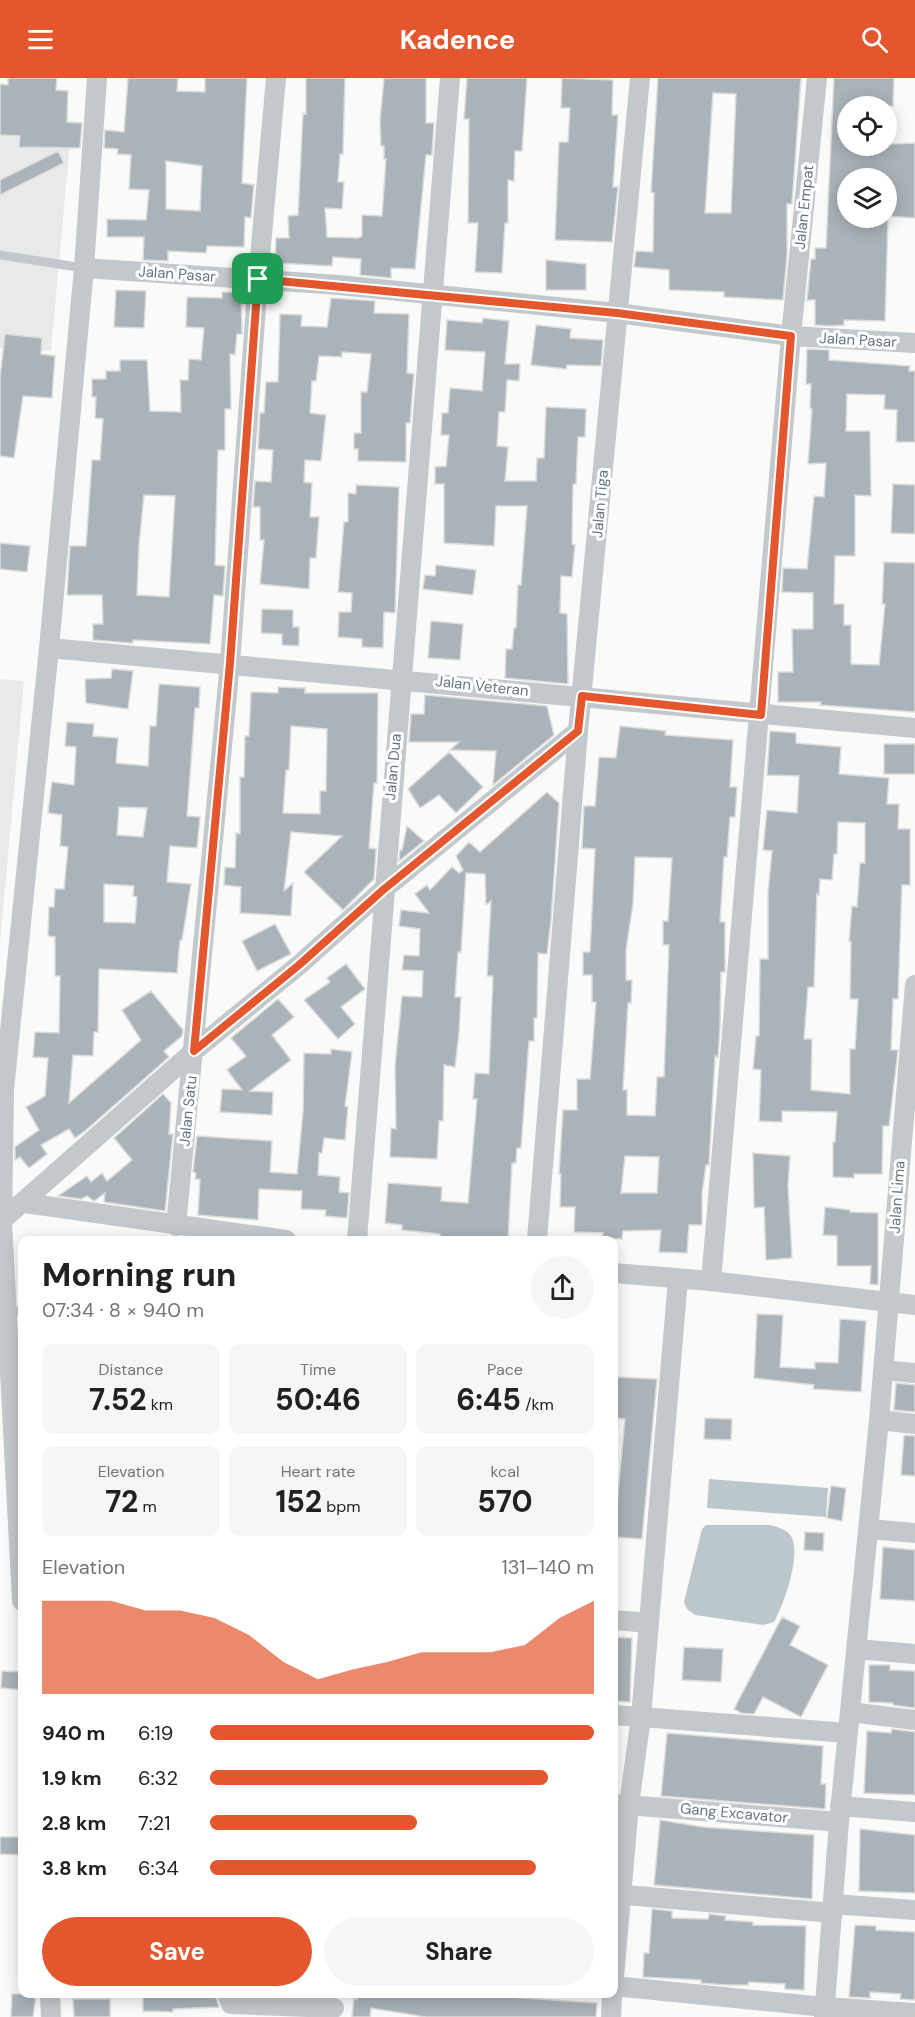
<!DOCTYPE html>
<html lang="en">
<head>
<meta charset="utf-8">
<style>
  body { margin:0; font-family:"DM Sans",sans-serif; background:#f6f6f6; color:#202124; height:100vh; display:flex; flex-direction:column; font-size:22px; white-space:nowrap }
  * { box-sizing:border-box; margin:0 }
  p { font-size:20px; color:#757577 }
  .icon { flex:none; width:33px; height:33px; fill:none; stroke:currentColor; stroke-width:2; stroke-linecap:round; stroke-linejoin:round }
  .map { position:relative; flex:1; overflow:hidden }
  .side { position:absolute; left:18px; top:1158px; width:600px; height:762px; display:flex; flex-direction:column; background:#fff; border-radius:12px; box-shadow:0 3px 15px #0003 }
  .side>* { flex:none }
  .fabs { position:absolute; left:837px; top:18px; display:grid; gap:12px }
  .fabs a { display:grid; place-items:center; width:60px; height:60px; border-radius:50%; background:#fff; box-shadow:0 3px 15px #0003; font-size:30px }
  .pin { position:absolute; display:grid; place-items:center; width:51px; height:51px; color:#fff; margin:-26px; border-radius:12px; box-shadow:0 3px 9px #0006 }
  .round { display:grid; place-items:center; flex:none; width:63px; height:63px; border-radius:32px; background:#f6f6f6 }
  .head { display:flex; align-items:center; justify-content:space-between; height:102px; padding:0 24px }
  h1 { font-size:33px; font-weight:700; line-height:45px }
  .metrics { display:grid; grid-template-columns:repeat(3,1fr); gap:9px; height:102px; padding:6px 24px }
  .metrics div { display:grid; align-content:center; border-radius:12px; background:#f6f6f6; text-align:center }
  .metrics b { font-size:30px; font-weight:700 }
  .metrics small { font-size:16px; font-weight:400 }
  .metrics p { font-size:16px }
  .chart { height:168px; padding:12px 24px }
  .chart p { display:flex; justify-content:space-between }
  .chart svg { width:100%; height:108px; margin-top:6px; fill:#e4572e; opacity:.7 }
  .cta { display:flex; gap:12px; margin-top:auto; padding:12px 24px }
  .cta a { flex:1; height:69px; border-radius:36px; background:#e4572e; color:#fff; font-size:24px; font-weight:700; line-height:69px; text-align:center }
  .cta a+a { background:#f6f6f6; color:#202124 }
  ul { padding:0 24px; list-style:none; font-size:20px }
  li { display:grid; grid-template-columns:96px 72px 1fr; align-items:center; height:45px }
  li i { height:15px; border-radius:8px; background:#e4572e }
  header { display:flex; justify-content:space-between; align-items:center; height:78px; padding:0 24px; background:#e4572e; color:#fff; font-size:27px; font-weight:700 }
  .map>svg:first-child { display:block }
  .built { fill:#e8e9e9 }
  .water { fill:#bbc7cb }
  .building { fill:#aab3b9; stroke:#dcdcda; stroke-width:1.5; fill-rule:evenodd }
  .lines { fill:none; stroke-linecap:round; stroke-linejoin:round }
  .service { stroke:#c3c8cc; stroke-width:9 }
  .minor { stroke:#c3c8cc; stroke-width:20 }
  .route-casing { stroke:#fff; stroke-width:12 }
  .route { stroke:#e4572e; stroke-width:8 }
  .labels { text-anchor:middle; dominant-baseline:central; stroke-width:6; stroke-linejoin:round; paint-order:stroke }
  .street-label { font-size:15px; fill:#657683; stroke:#fff }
</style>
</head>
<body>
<header><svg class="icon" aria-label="menu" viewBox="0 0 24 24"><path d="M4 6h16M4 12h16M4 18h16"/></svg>Kadence<svg class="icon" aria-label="search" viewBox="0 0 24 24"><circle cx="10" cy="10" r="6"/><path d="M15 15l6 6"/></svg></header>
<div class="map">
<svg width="915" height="1939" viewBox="0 0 915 1939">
  <rect width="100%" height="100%" fill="#fafaf8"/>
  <path class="built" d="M0 41 72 43 51 273 0 270Z
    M0 601 24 603 0 865Z"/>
  <path class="water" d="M709 1401 828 1410 826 1439 707 1430Z
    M706 1447H770C777 1449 786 1451 791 1458 802 1475 784 1527 774 1544L763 1547 695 1537 687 1531 684 1524 702 1451Z"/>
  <path class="building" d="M8 0H57L56 12 68 13 67 44 82 45 80 70 19 69 20 58 0 57V6L8 7Z
    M128 0H178L177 13 205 14V0H247L242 105 254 107 251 140 245 139 244 169 207 168 206 175 168 173V183L143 182 144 159H107V141L146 142 149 112 129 111 131 77 117 76 118 71 104 70 105 52 124 54ZM166 83 202 88 200 133 166 131Z
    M306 0H345L343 76H340L338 104H344L342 131 325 130 327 159 358 160 362 158V137L382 138 386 81H384V68H381L380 43 384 0H426V45H434L432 77H426L415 191 391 190V200L360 197 361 181 333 179 332 188 275 185 276 160H289L288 138 298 137 303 35 306 36Z
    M467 0H527L522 73H515L514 103 508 102V145H505L502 195 475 194 478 145H468L469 41H464Z
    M562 0 613 2 612 37H618L613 109H618L612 164 555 162 559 64H568L570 30H561Z
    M658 0H801L792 126H787V177L783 222 724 219V214L669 212V192L634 189 636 173 653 174 654 115 651 114ZM713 15 736 16 731 135H705Z
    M834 0H894L893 28H848V68L915 65V140L886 138V100H848V140H888L885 243 844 242V247L829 248 815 247V222H807L811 181H815V170H826Z
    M58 73 64 85 0 117V102Z
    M546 182 586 186V212H546Z
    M116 212 146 213 144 250 114 249Z
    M222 214 241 215 242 256H237L235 277 230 276 231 331H225V372H218L215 487 225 488 223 518 214 517 210 566 133 562V565H130L93 562V546H103L102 517H67L70 468H86L92 382H100L103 341 95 340 96 319H92V301H106V293H120V282H147L150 333 181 334 180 302H188L189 281 201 282 204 250 186 249 187 219 222 220ZM144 417 175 418 169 519 137 517 139 467Z
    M331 220 375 223 374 235 409 236 407 295 414 296 410 345H406V384L358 383V371H354V355H361V314H367L371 276 342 274V279L319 278 316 303H312L310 335 326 337 321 383 305 382 304 404 312 405 310 439H319L316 480H310L309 511 260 506 264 462H260V429H253L255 403 271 404 273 372 258 371 260 335H264L266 304H278L280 236 302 237 301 248 327 249Z
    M483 240 509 243 505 286H520L519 303 507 302 505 334H499L497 368 508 369 505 403H536L537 380H544L546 329 586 331 585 359H578L576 406H573L572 466 575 467 572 499 561 498 560 535 567 536 568 606 505 600 506 571H512L514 550H516L518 507H521L527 428H496L494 468 444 465V406H435V389L446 388 449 357H441L442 335H448L450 310 482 313 485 274 445 272 447 242 482 245Z
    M536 247 571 251 570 260 603 262 601 288 567 287 566 291 531 287Z
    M5 256 42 260 41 276 55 278 52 320 23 318 14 380 0 378V300Z
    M807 271 829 272V282L910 288 909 293H915V364H896L897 332 884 331 885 317 847 316 846 353H870L871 418 855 417V478H835L834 526H844V547H851V586L879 587 885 526H882L884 484 915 485V634L820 627 821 624H778V594H793L792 551H813V515L782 514 783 490 807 491 814 418 824 419 826 385 808 386 812 331 810 330 811 306H806Z
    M893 406 915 407V456L891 455Z
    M356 407 399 409 395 535 384 534 383 570 362 569V561L338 559 339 534H351L352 515 338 514 344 444H348V415L356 416Z
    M0 465 30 468 27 494 0 491Z
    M436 487 476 492 473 517 423 511 425 497 435 498Z
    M262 531 293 532V549H299V568L282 567V556L261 555Z
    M431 543 463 546 460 582 428 580Z
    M112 591 133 593 128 631 86 625 85 601 111 600Z
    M159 606 200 609 199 630H195L187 738 200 739 197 770 170 768 167 804 191 806 182 862H180L177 895 99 891 98 954H94L93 978 73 977 69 1025 141 962 122 932 151 913 183 952 182 958 164 973 169 979 85 1053 75 1060 69 1051 41 1067 47 1076 29 1090 20 1079 15 1082V1069L39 1052 26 1029 45 1018 48 980 33 979 35 954 59 955 60 898H55V859L48 858 49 829H54L55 811H64L68 769 60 768 62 737 48 735 52 704 74 707 76 669 65 668 67 644 94 646 93 658 118 660 116 685 148 688 150 648H156ZM119 729 147 730 143 759 117 757ZM104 806 134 808 133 818 137 819 135 845 104 844Z
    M278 609 305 610V615H378L377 705H374L369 770 376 771 374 801 343 832 304 794 342 758 291 754 284 813 293 805 291 838 240 835 241 809 224 807 225 789 235 790 236 755 240 756V699H244L245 658H249L251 614 278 615ZM291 648 327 651 326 713H320V736L283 735 286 692H289Z
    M425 617 547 628 554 657 493 707 496 673 450 672 459 664H409L411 636H424Z
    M620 648 666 653 665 657 733 662 730 709H737L735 739H730L727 779H724L720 844H725V894H721L720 949 718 979 715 978 709 1087H706L702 1115V1147H689L687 1175 659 1174 661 1152 623 1153 622 1161 602 1160 603 1155 574 1154 575 1129H560L561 1096H559L563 1032H577V1001H590L596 924H592V897H583V874H590L595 771 582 770 584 728H595L599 679 616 680ZM635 779 672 780 668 843H663V867H669L664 999H657L655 1038 627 1037V1012H623L628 925H631L632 902H626V872L633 826ZM625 1078 659 1079 657 1115H621Z
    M770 653 796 655V665L841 669 839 696 889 700 887 726H899L898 751H910V807H902L898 921H893L891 972H898L889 1048H883L882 1096H854V1100L833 1099V1064H835L837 1034 782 1033V1044L759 1043 761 992 753 991 756 958H759L760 881H768V814L772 773 763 772 767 732 797 735 799 698 767 697ZM838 744 865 745V785H860L857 829 852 828 849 863 851 864 850 921H858L855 971H850V1016L811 1012 812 961H804L808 909H814L817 816 819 817 820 801 832 802 834 776H837Z
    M884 666H915V696H884Z
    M449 674 483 709 456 735 439 717 420 730 408 711Z
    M547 714 559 725 551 842 547 876 538 875 537 940H534V963H529L521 1070H517L516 1085H512L508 1162H440V1156L402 1152V1147L385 1145 388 1105 442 1109 441 1123 468 1125 477 1021H473L475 995 489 996 493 898H487L491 823 486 827 485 796 466 795 461 874H458L455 919H461L459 955 455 989 444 987 443 1043H439L437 1081 390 1079 391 1050 396 1051 395 988 402 918 422 919 423 893 402 892 404 877 419 878 420 851 399 848 401 832 429 835 415 816 427 807 430 812 452 789 459 795 463 792 456 778 469 764 480 774Z
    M407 748 424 763 399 783 400 772H402Z
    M275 846 291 876 257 893 242 863Z
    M346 886 365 911 341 929 355 946 338 961 304 922 330 904 327 900Z
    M278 921 294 939 272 957 291 982 250 1013 273 1014 272 1037 220 1034 222 1011 242 1012 227 992 246 978 231 960Z
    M331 971 352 974 345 1028 348 1029 345 1062 324 1060 322 1075H319L318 1097 340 1099 339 1114 349 1115 347 1140 325 1138 326 1132 301 1131 302 1113 259 1111 258 1142 198 1137 200 1101H195L196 1095 193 1094 197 1058 272 1063 270 1094 297 1096 303 1034 304 975 331 976Z
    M163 1016 171 1025 169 1056H173L165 1133 104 1124 105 1115 94 1123 87 1118 81 1121 58 1118 87 1098 91 1104 102 1095 107 1103 132 1082 114 1060Z
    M753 1075 790 1078 788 1107 792 1180 766 1182 764 1129 754 1130Z
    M825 1129 850 1132V1134L878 1135V1207L870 1206 871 1188H837V1158L823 1157Z
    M757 1236 783 1237 780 1289 815 1291V1284L838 1285 840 1241 866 1243 861 1314 813 1311 814 1307 754 1300Z
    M614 1299 657 1301 642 1461 614 1459 625 1341 614 1340Z
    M896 1305 915 1307V1334L894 1332Z
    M705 1340 732 1341 731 1362 704 1361Z
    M904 1357 915 1358V1398L901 1397Z
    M831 1408 846 1410 842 1443 827 1440Z
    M805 1454 824 1455 823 1473 804 1472Z
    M883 1469 915 1472V1523L880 1521Z
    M782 1539 800 1548 790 1567 828 1587 801 1639 763 1619 754 1636 741 1635 734 1631Z
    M614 1559 632 1560 630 1624 614 1623Z
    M684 1569 723 1571 721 1604 682 1602Z
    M869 1587H890V1592L915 1593V1630L893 1627V1625L869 1624Z
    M2 1593 22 1594V1612L1 1610Z
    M892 1651 915 1654V1717L864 1715 867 1653 891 1655Z
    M667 1655 823 1668 821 1706H826L825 1731 661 1718Z
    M660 1742 703 1749 814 1757 812 1821 654 1807Z
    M860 1751 915 1757V1815L859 1813Z
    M0 1759H22V1777L0 1776Z
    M652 1831 672 1833V1840L703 1841H708L709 1836 726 1838 725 1842 753 1844V1847L806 1848 804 1912 785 1911V1906L749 1904 748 1907H726L701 1905V1902L643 1899 644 1875H649Z
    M855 1847 876 1848V1852L915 1854V1922L900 1921 901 1916 870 1914V1920L849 1919Z
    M12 1916H36L33 1939H11Z
    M143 1916H215L219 1929 173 1931V1934L143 1933Z
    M357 1916H464L597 1925 596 1939H426L371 1930 370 1939H352L354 1920 357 1921Z
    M73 1921H110V1939H74Z"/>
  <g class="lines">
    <path class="service" d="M0 177 84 190
      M6 1233H22"/>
    <path class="minor" d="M84 190 339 207 617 235 791 258 915 265
      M49 570 915 650
      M25 1125 286 1162
      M0 1144 194 973 299 887 383 812 578 653
      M176 1148 230 585 258 201 276 0
      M357 1162 450 0
      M537 1162 578 653 640 0
      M614 1195 711 1203 915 1227
      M711 1203 791 258 817 0
      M883 1292 915 1295
      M879 1342 915 1346
      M869 1451 915 1455
      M22 1523 2 1143 4 1012 49 570 84 190 97 0
      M614 1542 649 1545
      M856 1571 915 1576
      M850 1634 915 1642
      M614 1637 848 1655
      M614 1726 839 1744
      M840 1728 915 1734
      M614 1816 833 1835
      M833 1826 915 1832
      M614 1899 629 1727 641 1639 678 1201
      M614 1908 825 1929 915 1935
      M50 1916 51 1939
      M227 1916 231 1926 334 1930
      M611 1939 612 1916
      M824 1939 839 1744 879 1342 915 907"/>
  </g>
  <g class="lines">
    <g class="route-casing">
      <path id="route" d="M258 201 617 235 791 258 761 637 582 618 578 653 383 812 299 887 194 973 230 585Z"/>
    </g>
    <use href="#route" class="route"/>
  </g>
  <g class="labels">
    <g class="street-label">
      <text transform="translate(804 129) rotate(-84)">Jalan Empat</text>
      <text transform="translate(177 196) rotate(4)">Jalan Pasar</text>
      <text transform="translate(858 262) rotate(3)">Jalan Pasar</text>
      <text transform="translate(600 426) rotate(-85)">Jalan Tiga</text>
      <text transform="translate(482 608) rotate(6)">Jalan Veteran</text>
      <text transform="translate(393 689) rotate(-85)">Jalan Dua</text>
      <text transform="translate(188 1033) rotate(-84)">Jalan Satu</text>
      <text transform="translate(897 1119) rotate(-86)">Jalan Lima</text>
      <text transform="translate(734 1735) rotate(5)">Gang Excavator</text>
    </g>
  </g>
</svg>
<div class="fabs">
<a><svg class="icon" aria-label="locate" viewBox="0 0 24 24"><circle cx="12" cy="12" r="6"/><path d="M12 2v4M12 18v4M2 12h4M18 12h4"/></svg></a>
<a><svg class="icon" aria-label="layers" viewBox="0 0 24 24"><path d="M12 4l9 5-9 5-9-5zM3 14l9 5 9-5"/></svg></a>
</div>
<div class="pin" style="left:258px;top:201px;background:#1e9e55"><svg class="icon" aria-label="arrive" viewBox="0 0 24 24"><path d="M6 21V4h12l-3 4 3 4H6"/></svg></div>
<section class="side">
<div class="head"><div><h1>Morning run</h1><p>07:34 · 8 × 940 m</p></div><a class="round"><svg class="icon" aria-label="share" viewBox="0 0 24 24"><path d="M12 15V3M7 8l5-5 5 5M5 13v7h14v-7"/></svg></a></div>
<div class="metrics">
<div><p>Distance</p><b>7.52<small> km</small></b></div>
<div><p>Time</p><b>50:46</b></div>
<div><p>Pace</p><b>6:45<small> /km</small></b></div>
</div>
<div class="metrics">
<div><p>Elevation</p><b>72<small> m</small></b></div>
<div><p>Heart rate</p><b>152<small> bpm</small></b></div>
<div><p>kcal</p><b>570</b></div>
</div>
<div class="chart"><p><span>Elevation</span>131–140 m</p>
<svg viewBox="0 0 160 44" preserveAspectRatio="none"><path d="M0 44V6L10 6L20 6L30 10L40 10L50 13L60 20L70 31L80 38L90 34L100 31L110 27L120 27L130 27L140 24L150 13L160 6V44z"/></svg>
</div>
<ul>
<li><b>940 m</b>6:19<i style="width:100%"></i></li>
<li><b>1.9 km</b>6:32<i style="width:88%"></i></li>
<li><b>2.8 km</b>7:21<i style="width:54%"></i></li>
<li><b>3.8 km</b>6:34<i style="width:85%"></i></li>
</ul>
<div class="cta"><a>Save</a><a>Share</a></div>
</section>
</div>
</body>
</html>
